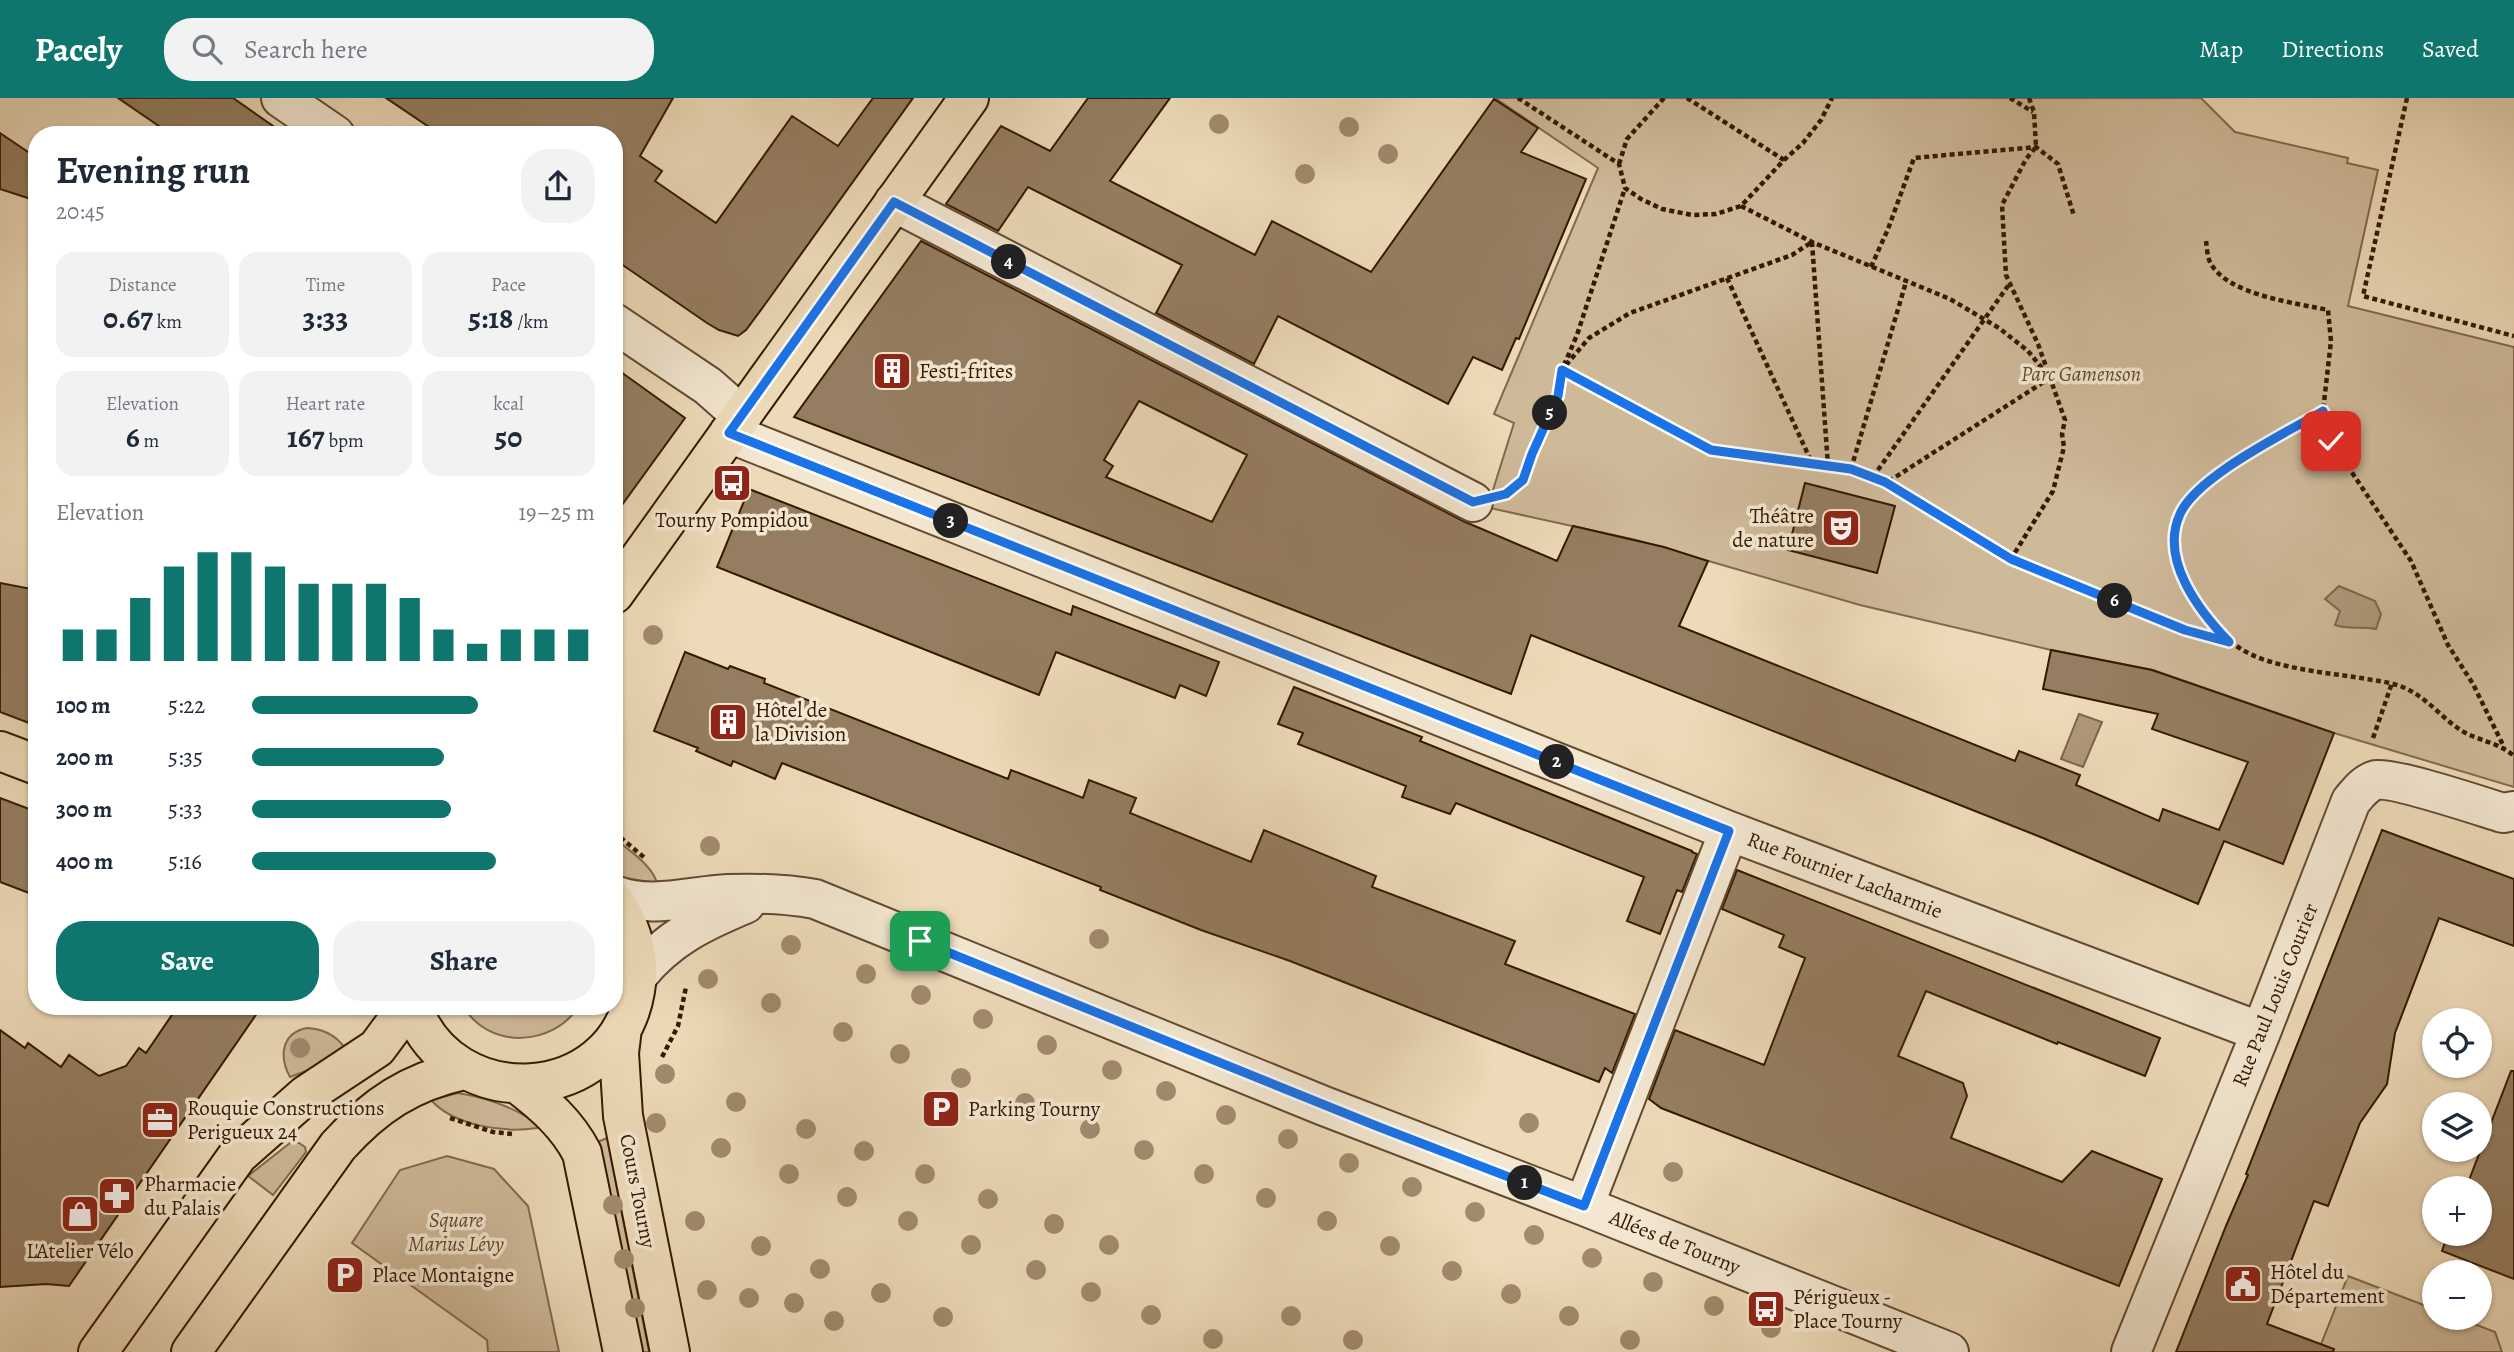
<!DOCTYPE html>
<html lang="en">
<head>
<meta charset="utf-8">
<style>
  body { margin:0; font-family:Alegreya,serif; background:#f2f2f3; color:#1f2937; height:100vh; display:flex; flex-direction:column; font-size:26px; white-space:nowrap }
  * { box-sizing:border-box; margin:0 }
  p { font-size:23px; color:#747a83 }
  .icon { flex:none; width:38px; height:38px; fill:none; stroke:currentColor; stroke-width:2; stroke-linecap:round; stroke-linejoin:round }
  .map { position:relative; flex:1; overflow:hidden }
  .drawer { position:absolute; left:28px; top:28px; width:595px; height:889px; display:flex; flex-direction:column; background:#fff; border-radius:28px; box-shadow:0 2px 5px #0004 }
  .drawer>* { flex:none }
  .controls { position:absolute; left:2422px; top:910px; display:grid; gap:14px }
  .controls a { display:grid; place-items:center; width:70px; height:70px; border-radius:50%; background:#fff; box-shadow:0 2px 5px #0004; font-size:35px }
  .pin { position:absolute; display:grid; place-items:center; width:60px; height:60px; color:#fff; margin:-30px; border-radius:14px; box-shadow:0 4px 10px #0006 }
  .km { position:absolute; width:35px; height:35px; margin:-18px; border-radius:50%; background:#222; color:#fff; font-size:19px; line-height:35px; text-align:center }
  .round { display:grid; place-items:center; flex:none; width:74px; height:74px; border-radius:28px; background:#f2f2f3 }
  .summary { display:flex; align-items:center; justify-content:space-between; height:119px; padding:0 28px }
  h1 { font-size:38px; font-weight:700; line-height:52px }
  .metrics { display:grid; grid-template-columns:repeat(3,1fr); gap:10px; height:119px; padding:7px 28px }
  .metrics div { display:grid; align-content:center; border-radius:18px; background:#f2f2f3; text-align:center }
  .metrics b { font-size:30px; font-weight:700 }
  .metrics small { font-size:19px; font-weight:400 }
  .metrics p { font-size:19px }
  .chart { height:196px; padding:14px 28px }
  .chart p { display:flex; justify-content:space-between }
  .chart svg { width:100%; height:126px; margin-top:7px; stroke:#0f766e; stroke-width:6 }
  .action { display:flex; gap:14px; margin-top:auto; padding:14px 28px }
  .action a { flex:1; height:80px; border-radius:28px; background:#0f766e; color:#fff; font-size:28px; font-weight:700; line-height:80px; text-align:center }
  .action a+a { background:#f2f2f3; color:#1f2937 }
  ul { padding:0 28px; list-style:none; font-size:23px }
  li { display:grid; grid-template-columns:112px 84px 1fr; align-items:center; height:52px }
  li i { height:18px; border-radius:9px; background:#0f766e }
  header { display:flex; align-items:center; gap:42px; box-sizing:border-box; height:98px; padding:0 35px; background:#0f766e; color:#fff }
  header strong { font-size:33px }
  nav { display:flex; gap:38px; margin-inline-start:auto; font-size:24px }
  .search { width:490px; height:63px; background:#f2f2f3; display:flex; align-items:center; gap:18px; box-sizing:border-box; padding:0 24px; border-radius:28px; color:#747a83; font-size:26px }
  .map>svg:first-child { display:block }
  .green { fill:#ceb999; stroke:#82694e; stroke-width:2 }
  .water { fill:#ae987a; stroke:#7e654a; stroke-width:2 }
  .building { fill:#957d61; stroke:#351902; stroke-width:2; fill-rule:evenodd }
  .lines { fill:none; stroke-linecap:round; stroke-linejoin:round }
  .minor-casing { stroke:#634930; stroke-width:42 }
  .major-casing { stroke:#351902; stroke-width:42 }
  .path { stroke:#351902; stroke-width:4.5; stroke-dasharray:5 3.5; stroke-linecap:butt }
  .minor { stroke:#f3e7d1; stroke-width:38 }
  .major { stroke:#eddab8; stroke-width:38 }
  .tree { fill:#a18a6d }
  .route-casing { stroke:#fff; stroke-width:14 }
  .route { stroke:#1a73e8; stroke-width:9 }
  .labels { text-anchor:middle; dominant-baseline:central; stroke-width:7; stroke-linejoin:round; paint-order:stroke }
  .poi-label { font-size:21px; fill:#351902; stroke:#f3e7d1; text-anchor:start }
  .park-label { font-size:21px; font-style:italic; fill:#63492f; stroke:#f3e7d1 }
  .street-label { font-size:21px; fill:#351902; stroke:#f3e7d1 }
</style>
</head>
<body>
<header>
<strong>Pacely</strong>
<div class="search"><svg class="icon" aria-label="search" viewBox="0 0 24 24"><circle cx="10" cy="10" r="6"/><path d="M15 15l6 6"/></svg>Search here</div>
<nav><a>Map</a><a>Directions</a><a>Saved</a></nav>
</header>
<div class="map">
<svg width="2514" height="1254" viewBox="0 0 2514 1254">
  <rect width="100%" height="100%" fill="#eddab8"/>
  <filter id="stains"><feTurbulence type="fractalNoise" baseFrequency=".00286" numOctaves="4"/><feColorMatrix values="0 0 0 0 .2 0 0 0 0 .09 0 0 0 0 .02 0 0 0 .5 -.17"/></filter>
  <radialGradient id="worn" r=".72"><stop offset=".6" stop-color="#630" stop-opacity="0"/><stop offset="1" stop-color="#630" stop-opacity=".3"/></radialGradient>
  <path class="green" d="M1495 0H2201L2235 34 2348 60 2347 65 2378 72 2348 208 2514 249V689L2334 635 2153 572 2051 552 1860 507 1636 442 1490 410 1493 392 1514 325 1494 316 1598 70Z
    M614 740C630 753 655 769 658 789L619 779 614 774Z
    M463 908H579C553 949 489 952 463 908Z
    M307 930C326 931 340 939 349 957L290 979C279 959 281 935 307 930Z
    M458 995C488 1000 515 1009 539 1027L537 1030C504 1035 454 1028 431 1002Z
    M607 1040 649 1254H637L595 1045Z
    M290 1045H299L305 1049 306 1054 273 1097 248 1078Z
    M447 1058 494 1071 528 1108 559 1254H488L487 1242 352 1145 400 1072Z
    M2348 1178 2434 1211V1220H2459L2495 1234 2502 1254H2318Z"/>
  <path class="water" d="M2339 488 2375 503 2381 516 2376 531C2361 528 2350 532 2335 527L2340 513 2325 501Z
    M2079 616 2102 624 2083 669 2061 661Z"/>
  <path class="building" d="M118 0H233L286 37H172Z
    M386 0H673L640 58 662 73 655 83 716 125 792 18 838 48 873 0H913L766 205 746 232 738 238 719 232 707 225 614 161V37H441Z
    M1088 0H1170L1110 83 1255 157 1272 123 1371 174 1494 1 1538 30 1521 54 1586 81 1519 241 1516 240 1502 272 1473 259 1448 306 1278 218 1254 266 1156 215 1182 167 1028 89 998 133 946 106 1001 28 1050 53Z
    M0 35 37 60V103L0 91Z
    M921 143 1463 423 1557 463 1573 428 1664 449 1708 463 1679 528 2015 663 2019 653 2080 677 2076 687 2159 723 2163 711 2219 732 2248 664 2152 631 2158 616 2043 591 2051 552 2152 572 2334 635 2283 766 2224 743 2198 806 2043 740 1531 537 1511 596 794 319ZM1139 303 1247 357 1212 424 1106 379 1113 368 1104 362Z
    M614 269 685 320 614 418Z
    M1805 385 1895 408 1877 475 1788 452Z
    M749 391 1071 517 1073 508 1219 564 1206 598 1180 587 1175 600 1056 554 1039 597 717 469Z
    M0 485 37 492V628L0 614Z
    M685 554 728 571 730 568 765 581 764 585 1008 681 1011 672 1083 700 1089 682 1136 700 1130 715 1251 764 1264 732 1376 778 1372 789 1515 843 1505 866 1635 916 1612 975 1605 970 1599 984 1290 863 1201 832 1100 792 1101 789 782 665 775 681 733 663 731 668 696 653 698 650 654 633Z
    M1294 589 1422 639 1420 643 1692 753V754L1697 756 1682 794 1677 792 1660 836 1627 823 1644 779 1456 705 1450 716 1402 699 1406 688 1298 646 1303 635 1278 626Z
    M0 700 37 714V798L0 784Z
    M2382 732 2514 781V848L2439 820 2395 935 2387 986 2360 1025 2328 1108 2314 1103 2267 1226 2334 1251 2333 1254H2176L2226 1128 2248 1077 2246 1076Z
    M1737 772 2160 940 2145 978 2058 944 2057 946 1926 893 1898 958 1963 985 1967 998 1951 1040 2062 1084 2092 1053 2162 1081 2119 1188 1661 1010 1649 1001 1675 932 1764 967 1805 860 1779 849 1784 837 1722 811Z
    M178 908H262L69 1188 46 1186 0 1189V932L25 950 28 945 61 969 69 957 99 978 126 968 139 950 146 955Z
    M2511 973H2514V1181L2442 1153 2448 1136H2480V1090H2466Z"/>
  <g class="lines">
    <g class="minor-casing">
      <path id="minor" d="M281 0 335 37
        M894 104 1473 404
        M614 225 708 288 742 318
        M729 335 1729 733 2261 934
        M614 797C652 811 689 798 728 796 756 795 787 796 815 801L1324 1008 1584 1108 1949 1254
        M638 877C668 840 702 824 745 806
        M1584 1108 1729 733
        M2131 1254 2261 934 2351 703C2358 695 2365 685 2376 682 2394 679 2480 708 2503 715L2514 713"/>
    </g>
    <g class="major-casing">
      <path id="major" d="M614 496 969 0
        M0 653 37 667
        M412 908C451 1018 615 1009 635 893 641 860 633 831 614 803
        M622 930 619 955 623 1018 670 1254
        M519 987C545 1007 567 1026 582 1055L623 1254
        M98 1254 238 1057 306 997 377 950 400 919 404 908
        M191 1254 338 1048C375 1007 410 984 464 972"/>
    </g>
    <path class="path" d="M1518 0 1619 66 1625 90 1641 101 1662 111 1692 117 1716 116 1741 108 1784 62 1803 45 1821 22 1832 0
      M1687 0 1784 62
      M2010 0 2033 14
      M2029 0 2034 14 2036 49 2026 61 2002 107 2006 177 2038 246 2065 322 2062 336 2064 349 2053 393 2011 461 2185 532 2229 544
      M2407 0 2363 198 2514 238
      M1619 66 1627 41 1664 0
      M1741 108 1812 144 1950 201 1999 230 2028 253 2050 280 1886 385
      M2206 143C2207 149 2207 158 2210 164 2226 197 2296 205 2328 212L2331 243 2323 313 2331 343 2411 463 2448 547 2473 586 2504 649
      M1812 144 1828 368
      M1871 169 1888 131 1914 60 2036 49 2058 66 2074 118
      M1727 180 1812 365
      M1566 267 1589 240 1630 215 1792 157 1812 144
      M1562 272 1711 352 1851 371 1886 385 2011 461
      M2323 313C2288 333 2191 381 2179 418 2171 445 2178 476 2193 499 2210 527 2231 550 2262 561 2294 572 2328 575 2361 580 2377 583 2393 584 2407 591 2428 601 2443 621 2462 633 2479 643 2498 644 2514 658
      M1851 371 1906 184
      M1873 379 2010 185
      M1513 391 1523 382 1532 356 1558 298 1562 272 1577 237 1625 90
      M2373 640 2392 585
      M614 734 646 761
      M662 959 678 928 686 889
      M450 1020 493 1034 512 1036"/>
    <use href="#minor" class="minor"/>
    <use href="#major" class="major"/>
  </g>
  <g class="tree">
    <circle cx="1219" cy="26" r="10"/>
    <circle cx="1349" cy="29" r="10"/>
    <circle cx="1388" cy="56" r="10"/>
    <circle cx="1305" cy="76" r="10"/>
    <circle cx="653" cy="537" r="10"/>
    <circle cx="710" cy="748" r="10"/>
    <circle cx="1099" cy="841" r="10"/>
    <circle cx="791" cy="847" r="10"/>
    <circle cx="866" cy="876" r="10"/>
    <circle cx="708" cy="881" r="10"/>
    <circle cx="921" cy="897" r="10"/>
    <circle cx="771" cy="905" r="10"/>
    <circle cx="983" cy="921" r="10"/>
    <circle cx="843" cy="934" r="10"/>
    <circle cx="1047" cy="947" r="10"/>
    <circle cx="300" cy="950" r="10"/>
    <circle cx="900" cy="956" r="10"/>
    <circle cx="1112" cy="972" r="10"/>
    <circle cx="665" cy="976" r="10"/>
    <circle cx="961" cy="980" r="10"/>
    <circle cx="1166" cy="993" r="10"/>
    <circle cx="736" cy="1004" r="10"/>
    <circle cx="1025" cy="1005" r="10"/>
    <circle cx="1226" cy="1017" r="10"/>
    <circle cx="656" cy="1025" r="10"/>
    <circle cx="1529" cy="1025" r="10"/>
    <circle cx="806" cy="1031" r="10"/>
    <circle cx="1090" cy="1031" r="10"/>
    <circle cx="1288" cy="1041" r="10"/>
    <circle cx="721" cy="1050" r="10"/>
    <circle cx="1144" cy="1052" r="10"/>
    <circle cx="864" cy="1053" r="10"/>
    <circle cx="1349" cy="1065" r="10"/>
    <circle cx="1673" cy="1074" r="10"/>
    <circle cx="789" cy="1076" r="10"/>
    <circle cx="925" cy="1076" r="10"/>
    <circle cx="1204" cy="1076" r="10"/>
    <circle cx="1412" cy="1089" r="10"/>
    <circle cx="847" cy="1099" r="10"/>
    <circle cx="1266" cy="1100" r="10"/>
    <circle cx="988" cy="1101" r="10"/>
    <circle cx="613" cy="1107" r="10"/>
    <circle cx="1475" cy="1114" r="10"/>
    <circle cx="695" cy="1123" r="10"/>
    <circle cx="908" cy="1123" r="10"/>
    <circle cx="1327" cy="1123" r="10"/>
    <circle cx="1054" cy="1126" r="10"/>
    <circle cx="1534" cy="1137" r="10"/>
    <circle cx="971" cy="1147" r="10"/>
    <circle cx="1109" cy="1147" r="10"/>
    <circle cx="761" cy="1148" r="10"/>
    <circle cx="1390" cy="1148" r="10"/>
    <circle cx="1592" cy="1160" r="10"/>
    <circle cx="624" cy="1161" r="10"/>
    <circle cx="820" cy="1171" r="10"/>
    <circle cx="1036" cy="1172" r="10"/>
    <circle cx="1452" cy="1173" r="10"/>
    <circle cx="1653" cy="1184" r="10"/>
    <circle cx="707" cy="1192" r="10"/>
    <circle cx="1091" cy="1194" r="10"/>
    <circle cx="881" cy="1195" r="10"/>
    <circle cx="1511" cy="1196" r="10"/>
    <circle cx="749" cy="1200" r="10"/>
    <circle cx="794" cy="1205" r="10"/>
    <circle cx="1714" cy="1208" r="10"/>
    <circle cx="635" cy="1210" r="10"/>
    <circle cx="1151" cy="1217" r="10"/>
    <circle cx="1291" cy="1218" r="10"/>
    <circle cx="1569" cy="1218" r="10"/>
    <circle cx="943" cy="1219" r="10"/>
    <circle cx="834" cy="1223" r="10"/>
    <circle cx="1771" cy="1230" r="10"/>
    <circle cx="1213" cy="1241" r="10"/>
    <circle cx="1353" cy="1242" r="10"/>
    <circle cx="1630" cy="1242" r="10"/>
  </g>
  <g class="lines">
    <g class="route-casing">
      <path id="route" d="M920 843 1379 1029 1584 1108 1729 733 729 335 894 104 1473 404 1506 396 1523 382 1532 356 1558 298 1562 272 1711 352 1851 371 1885 384 2011 461 2185 532 2229 544C2200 514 2159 462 2180 416 2197 378 2286 335 2323 313L2331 343"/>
    </g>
    <use href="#route" class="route"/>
  </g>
  <defs>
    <g id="building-square" transform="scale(2.0125)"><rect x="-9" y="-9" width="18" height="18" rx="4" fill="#8f2418" stroke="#f3e7d1"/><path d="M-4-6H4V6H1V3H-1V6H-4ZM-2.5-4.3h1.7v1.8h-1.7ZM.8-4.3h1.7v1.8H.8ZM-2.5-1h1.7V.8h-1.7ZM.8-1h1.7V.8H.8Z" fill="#fff"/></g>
    <g id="bus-square" transform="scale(2.0125)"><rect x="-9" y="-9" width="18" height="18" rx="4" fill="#8f2418" stroke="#f3e7d1"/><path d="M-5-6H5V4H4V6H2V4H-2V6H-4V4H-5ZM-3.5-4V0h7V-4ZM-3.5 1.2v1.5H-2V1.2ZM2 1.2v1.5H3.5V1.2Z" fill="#fff"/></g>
    <g id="theatre-square" transform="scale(2.0125)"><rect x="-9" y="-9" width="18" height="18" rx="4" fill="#8f2418" stroke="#f3e7d1"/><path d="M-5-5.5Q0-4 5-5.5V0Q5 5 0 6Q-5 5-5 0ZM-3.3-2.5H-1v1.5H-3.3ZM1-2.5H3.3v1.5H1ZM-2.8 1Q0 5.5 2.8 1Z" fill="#fff"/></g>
    <g id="parking-square" transform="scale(2.0125)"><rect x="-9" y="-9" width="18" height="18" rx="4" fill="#8f2418" stroke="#f3e7d1"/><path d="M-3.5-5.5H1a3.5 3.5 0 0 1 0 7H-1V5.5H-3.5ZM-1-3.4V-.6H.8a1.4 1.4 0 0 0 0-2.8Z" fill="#fff"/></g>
    <g id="office-square" transform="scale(2.0125)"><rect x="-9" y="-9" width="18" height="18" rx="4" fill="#8f2418" stroke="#f3e7d1"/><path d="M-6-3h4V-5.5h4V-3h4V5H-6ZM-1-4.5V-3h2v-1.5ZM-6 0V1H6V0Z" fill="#fff"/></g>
    <g id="pharmacy-square" transform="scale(2.0125)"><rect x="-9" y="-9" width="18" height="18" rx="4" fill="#8f2418" stroke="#f3e7d1"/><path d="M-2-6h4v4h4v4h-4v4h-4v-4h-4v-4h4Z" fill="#fff"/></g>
    <g id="shop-square" transform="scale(2.0125)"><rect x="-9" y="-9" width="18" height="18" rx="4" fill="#8f2418" stroke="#f3e7d1"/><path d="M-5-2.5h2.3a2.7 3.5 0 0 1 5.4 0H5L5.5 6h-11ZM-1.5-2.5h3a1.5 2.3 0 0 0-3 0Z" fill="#fff"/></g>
    <g id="civic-square" transform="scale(2.0125)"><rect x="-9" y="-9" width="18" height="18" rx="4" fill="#8f2418" stroke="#f3e7d1"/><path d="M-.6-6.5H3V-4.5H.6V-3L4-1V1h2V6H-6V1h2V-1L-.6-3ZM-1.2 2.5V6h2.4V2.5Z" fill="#fff"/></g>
  </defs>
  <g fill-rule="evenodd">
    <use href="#building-square" x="892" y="273"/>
    <use href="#bus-square" x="732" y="385"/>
    <use href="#theatre-square" x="1841" y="430"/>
    <use href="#building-square" x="728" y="624"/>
    <use href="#parking-square" x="941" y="1011"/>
    <use href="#office-square" x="160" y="1022"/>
    <use href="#pharmacy-square" x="117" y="1098"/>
    <use href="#shop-square" x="80" y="1116"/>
    <use href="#parking-square" x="345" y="1177"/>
    <use href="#civic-square" x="2243" y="1186"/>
    <use href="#bus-square" x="1766" y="1211"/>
  </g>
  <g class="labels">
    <g class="poi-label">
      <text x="919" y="273">Festi-frites</text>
      <text x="1814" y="418" text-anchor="end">Théâtre<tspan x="1814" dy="24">de nature</tspan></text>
      <text x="732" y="422" text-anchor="middle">Tourny Pompidou</text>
      <text x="755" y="612">Hôtel de<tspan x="755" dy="24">la Division</tspan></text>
      <text x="187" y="1010">Rouquie Constructions<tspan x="187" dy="24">Perigueux 24</tspan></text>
      <text x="968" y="1011">Parking Tourny</text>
      <text x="144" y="1086">Pharmacie<tspan x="144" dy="24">du Palais</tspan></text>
      <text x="80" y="1153" text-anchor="middle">L'Atelier Vélo</text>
      <text x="2270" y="1174">Hôtel du<tspan x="2270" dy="24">Département</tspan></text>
      <text x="372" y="1177">Place Montaigne</text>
      <text x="1793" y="1199">Périgueux -<tspan x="1793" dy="24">Place Tourny</tspan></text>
    </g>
    <g class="park-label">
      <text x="2081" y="276">Parc Gamenson</text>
      <text x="456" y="1122">Square<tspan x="456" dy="24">Marius Lévy</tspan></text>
    </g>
    <g class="street-label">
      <text transform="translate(1845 777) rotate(21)">Rue Fournier Lacharmie</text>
      <text transform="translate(2275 897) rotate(-68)">Rue Paul Louis Courier</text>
      <text transform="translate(638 1093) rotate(79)">Cours Tourny</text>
      <text transform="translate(1675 1144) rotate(22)">Allées de Tourny</text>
    </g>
  </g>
  <rect width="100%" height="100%" filter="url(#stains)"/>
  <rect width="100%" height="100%" fill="url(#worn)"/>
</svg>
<div class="controls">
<a><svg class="icon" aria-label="locate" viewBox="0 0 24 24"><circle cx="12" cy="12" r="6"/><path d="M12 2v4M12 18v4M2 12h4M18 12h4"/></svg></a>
<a><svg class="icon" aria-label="layers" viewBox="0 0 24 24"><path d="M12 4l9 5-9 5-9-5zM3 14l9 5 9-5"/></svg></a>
<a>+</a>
<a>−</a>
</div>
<div class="pin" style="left:920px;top:843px;background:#1e9e55"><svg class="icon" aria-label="arrive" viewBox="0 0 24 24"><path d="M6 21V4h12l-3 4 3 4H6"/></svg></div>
<div class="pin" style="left:2331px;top:343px;background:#d93025"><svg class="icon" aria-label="check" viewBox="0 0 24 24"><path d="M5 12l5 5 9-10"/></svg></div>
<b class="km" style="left:1525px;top:1085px">1</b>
<b class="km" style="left:1557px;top:664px">2</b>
<b class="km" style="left:951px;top:423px">3</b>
<b class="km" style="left:1009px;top:164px">4</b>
<b class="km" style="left:1550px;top:315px">5</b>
<b class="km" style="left:2115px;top:503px">6</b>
<section class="drawer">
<div class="summary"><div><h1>Evening run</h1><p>20:45</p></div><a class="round"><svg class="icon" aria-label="share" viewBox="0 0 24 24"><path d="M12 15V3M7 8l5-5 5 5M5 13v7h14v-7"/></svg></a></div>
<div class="metrics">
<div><p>Distance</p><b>0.67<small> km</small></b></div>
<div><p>Time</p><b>3:33</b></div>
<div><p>Pace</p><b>5:18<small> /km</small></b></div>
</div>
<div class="metrics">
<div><p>Elevation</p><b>6<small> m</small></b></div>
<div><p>Heart rate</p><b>167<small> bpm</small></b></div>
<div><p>kcal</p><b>50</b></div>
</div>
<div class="chart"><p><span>Elevation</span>19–25 m</p>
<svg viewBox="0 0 160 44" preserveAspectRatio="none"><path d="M5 44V33M15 44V33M25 44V22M35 44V11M45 44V6M55 44V6M65 44V11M75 44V17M85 44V17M95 44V17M105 44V22M115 44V33M125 44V38M135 44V33M145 44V33M155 44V33"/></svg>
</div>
<ul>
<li><b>100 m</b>5:22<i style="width:66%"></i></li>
<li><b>200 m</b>5:35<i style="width:56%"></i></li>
<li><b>300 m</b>5:33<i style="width:58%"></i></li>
<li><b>400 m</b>5:16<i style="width:71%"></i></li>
</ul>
<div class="action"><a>Save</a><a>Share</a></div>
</section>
</div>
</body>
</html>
